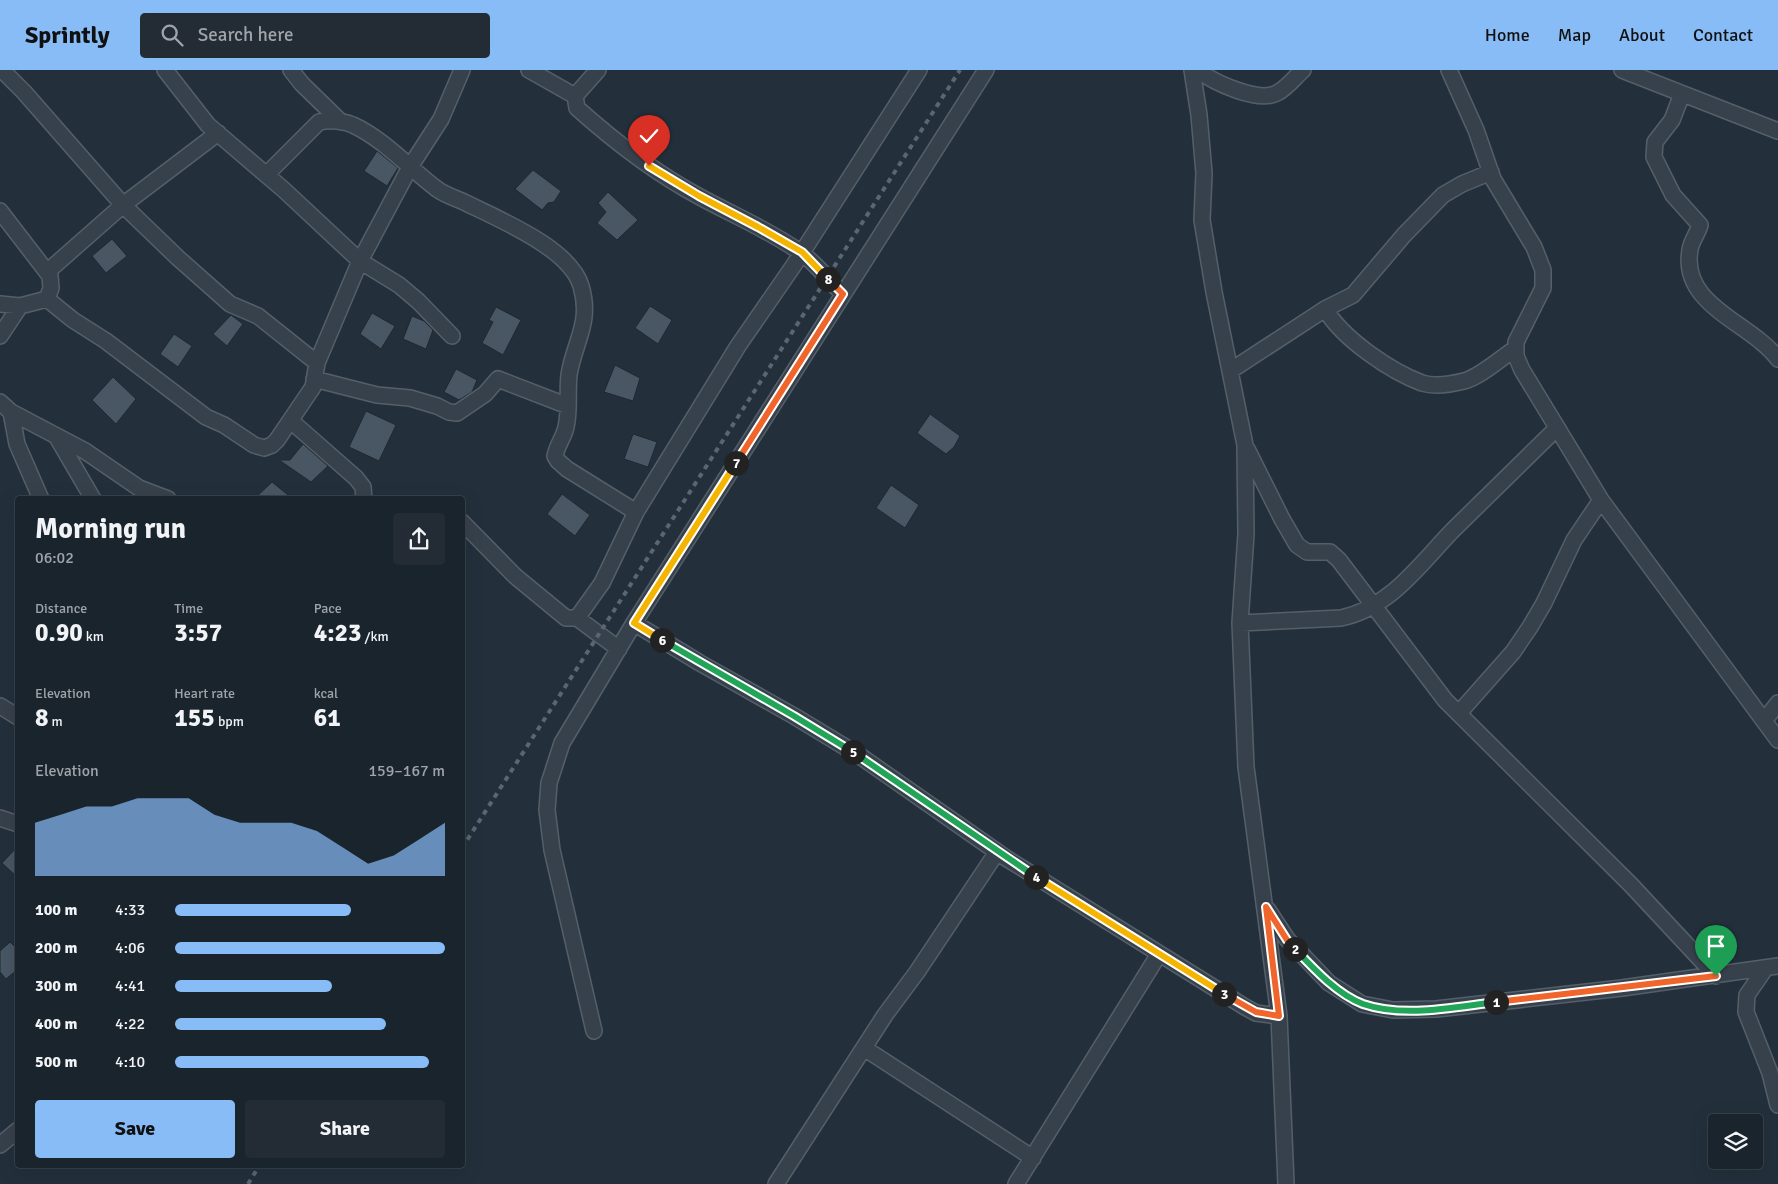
<!DOCTYPE html>
<html lang="en">
<head>
<meta charset="utf-8">
<style>
  body { margin:0; font-family:Signika,sans-serif; background:#232c35; color:#f1f3f6; height:100vh; display:flex; flex-direction:column; font-size:19px; white-space:nowrap }
  * { box-sizing:border-box; margin:0 }
  p { font-size:16px; color:#9fa4aa }
  .icon { flex:none; width:28px; height:28px; fill:none; stroke:currentColor; stroke-width:2; stroke-linecap:round; stroke-linejoin:round }
  .map { position:relative; flex:1; overflow:hidden }
  .details { position:absolute; left:15px; top:426px; width:450px; height:672px; display:flex; flex-direction:column; background:#1a242d; border-radius:5px; box-shadow:0 5px 20px #0002,0 0 0 1px #384149 }
  .details>* { flex:none }
  .controls { position:absolute; left:1708px; top:1044px; display:grid; gap:10px }
  .controls a { display:grid; place-items:center; width:55px; height:55px; border-radius:5px; background:#1a242d; box-shadow:0 5px 20px #0002,0 0 0 1px #384149; font-size:25px }
  .pin { position:absolute; display:grid; place-items:center; width:42px; height:42px; color:#fff; margin:-51px -21px; border-radius:50% 50% 50% 0; rotate:-45deg; box-shadow:0 0 5px #0007 }
  .pin .icon { rotate:45deg }
  .km { position:absolute; width:25px; height:25px; margin:-12px; border-radius:50%; background:#222; color:#fff; font-size:14px; line-height:25px; text-align:center }
  .round { display:grid; place-items:center; flex:none; width:52px; height:52px; border-radius:5px; background:#232c35 }
  .summary { display:flex; align-items:center; justify-content:space-between; height:85px; padding:0 20px }
  h1 { font-size:28px; font-weight:700; line-height:38px }
  .stats { display:grid; grid-template-columns:repeat(3,1fr); gap:8px; height:85px; padding:5px 20px }
  .stats div { display:grid; align-content:center }
  .stats b { font-size:25px; font-weight:700 }
  .stats small { font-size:14px; font-weight:400 }
  .stats p { font-size:14px }
  .chart { height:140px; padding:10px 20px }
  .chart p { display:flex; justify-content:space-between }
  .chart svg { width:100%; height:90px; margin-top:5px; fill:#88bcf7; opacity:.7 }
  .primary-button { display:flex; gap:10px; margin-top:auto; padding:10px 20px }
  .primary-button a { flex:1; height:58px; border-radius:5px; background:#88bcf7; color:#111; font-size:20px; font-weight:700; line-height:58px; text-align:center }
  .primary-button a+a { background:#232c35; color:#f1f3f6 }
  ul { padding:0 20px; list-style:none; font-size:16px }
  li { display:grid; grid-template-columns:80px 60px 1fr; align-items:center; height:38px }
  li i { height:12px; border-radius:6px; background:#88bcf7 }
  header { display:flex; align-items:center; gap:30px; box-sizing:border-box; height:70px; padding:0 25px; background:#88bcf7; color:#111 }
  header strong { font-size:24px }
  nav { display:flex; gap:28px; margin-inline-start:auto; font-size:18px }
  .search { width:350px; height:45px; background:#232c35; display:flex; align-items:center; gap:12px; box-sizing:border-box; padding:0 18px; border-radius:5px; color:#9fa4aa; font-size:19px }
  .map>svg:first-child { display:block }
  .building { fill:#495765; stroke:#1e2833 }
  .lines { fill:none; stroke-linecap:round; stroke-linejoin:round }
  .minor-casing { stroke:#555f6a; stroke-width:18 }
  .minor { stroke:#37414c; stroke-width:15 }
  .rail { stroke:#596673; stroke-width:4; stroke-dasharray:5 5; stroke-linecap:butt }
  .split-1-casing { stroke:#fff; stroke-width:10 }
  .split-2-casing { stroke:#fff; stroke-width:10 }
  .split-3-casing { stroke:#fff; stroke-width:10 }
  .split-4-casing { stroke:#fff; stroke-width:10 }
  .split-5-casing { stroke:#fff; stroke-width:10 }
  .split-6-casing { stroke:#fff; stroke-width:10 }
  .split-7-casing { stroke:#fff; stroke-width:10 }
  .split-8-casing { stroke:#fff; stroke-width:10 }
  .split-9-casing { stroke:#fff; stroke-width:10 }
  .split-1 { stroke:#f0652b; stroke-width:6 }
  .split-2 { stroke:#22a559; stroke-width:6 }
  .split-3 { stroke:#f0652b; stroke-width:6 }
  .split-4 { stroke:#f5b400; stroke-width:6 }
  .split-5 { stroke:#22a559; stroke-width:6 }
  .split-6 { stroke:#22a559; stroke-width:6 }
  .split-7 { stroke:#f5b400; stroke-width:6 }
  .split-8 { stroke:#f0652b; stroke-width:6 }
  .split-9 { stroke:#f5b400; stroke-width:6 }
</style>
</head>
<body>
<header>
<strong>Sprintly</strong>
<div class="search"><svg class="icon" aria-label="search" viewBox="0 0 24 24"><circle cx="10" cy="10" r="6"/><path d="M15 15l6 6"/></svg>Search here</div>
<nav><a>Home</a><a>Map</a><a>About</a><a>Contact</a></nav>
</header>
<div class="map">
<svg width="1778" height="1114" viewBox="0 0 1778 1114">
  <rect width="100%" height="100%" fill="#23303c"/>
  <path class="building" d="M377 81 398 98 387 116 364 101Z
    M533 100 561 121 554 132 548 133 542 140 515 119Z
    M608 122 638 150 617 170 597 153 606 142 598 133Z
    M112 169 127 186 106 203 92 186Z
    M650 236 672 250 658 274 635 258Z
    M496 237 521 250 503 285 482 273 493 252 489 250Z
    M372 243 395 256 381 279 360 264Z
    M231 245 243 254 227 276 213 264Z
    M412 246 424 251 433 260 426 279 403 269Z
    M174 264 192 276 178 297 160 284Z
    M615 295 640 308 633 331 604 322Z
    M456 299 477 310 472 322 459 330 444 322Z
    M113 307 136 329 116 354 92 330Z
    M366 341 396 355 379 391 349 377Z
    M930 344 960 366 954 377 946 384 917 363Z
    M633 364 657 372 648 397 624 389Z
    M303 374 328 396 311 412 279 390H290Z
    M272 412 293 429H254Z
    M891 415 919 435 905 458 876 438Z
    M562 424 590 445 575 466 547 444Z
    M18 776V808L2 793Z
    M10 872 18 880V899L6 909 0 902V881Z"/>
  <g class="lines">
    <g class="minor-casing">
      <path id="minor" d="M2 0 24 22 123 135 178 188 230 234 258 246 317 293
        M165 0 208 55 284 120 360 191 399 215 418 231 452 266
        M291 0 302 14 341 52
        M529 0 575 26 577 38C615 72 655 103 700 127 733 145 769 160 800 182 816 193 829 211 843 224
        M1192 0 1199 45 1204 103 1202 150 1214 222 1245 375 1246 464 1240 553 1246 697 1279 946 1286 1114
        M1198 0C1214 13 1259 33 1277 23 1287 18 1295 7 1303 0
        M1449 0 1476 60 1493 109 1534 177 1543 200V218L1516 272V286L1522 300 1601 430 1778 670
        M1622 0 1778 61
        M1682 24 1672 50 1655 72 1654 87 1673 125 1700 155C1698 163 1691 171 1690 180 1680 236 1752 253 1778 289
        M575 26 598 0
        M266 105 319 52C330 50 343 51 353 55 385 70 409 98 437 119 445 125 455 128 464 132 498 149 570 178 581 216 592 253 574 272 569 305 567 322 570 340 566 357 564 367 557 375 555 386L558 391 567 399 636 442
        M0 141 50 206 51 218 47 229 73 250 106 271 206 347 224 355 254 375 264 378 272 375 277 370 313 317 317 293 360 191 410 97 441 49 462 0
        M47 202 123 135 218 63
        M0 234 20 236 47 229
        M1325 239C1343 269 1390 301 1422 313 1435 317 1452 314 1464 311 1480 307 1502 287 1516 278
        M0 266 20 236
        M1230 301 1325 239 1353 225 1404 165 1443 125 1462 114 1491 102
        M314 309 377 325 410 328 437 336 449 342 457 343 485 324 498 309 568 336
        M0 332 11 342 17 374 41 429
        M11 342 85 381 139 418 168 429
        M291 351 356 408 363 417 364 429
        M58 369 93 429
        M1247 379 1282 449 1297 475 1307 482H1330L1339 490 1445 630 1631 815 1716 906
        M462 452 515 506 566 548H577L602 513 636 442 738 276 794 195 919 0
        M577 548 619 579
        M634 553 700 593 794 646 860 686 1006 788 1245 937 1256 943 1279 946
        M1240 553 1341 548C1390 538 1420 494 1453 460 1488 426 1522 392 1557 358
        M0 636 18 647
        M1459 643 1513 582 1530 557 1544 533 1574 470 1601 430
        M1764 651 1778 633
        M0 748 18 754
        M1268 840 1287 869 1329 913 1362 934 1393 940 1436 939 1622 918 1778 896
        M1765 899 1747 925 1746 942 1770 1003 1778 1035
        M594 961 552 780 547 740 549 713 562 673 634 553 986 0
        M864 978 1033 1088
        M0 1075 18 1060
        M776 1114 885 945 917 902 997 782
        M1016 1114 1159 884"/>
    </g>
    <use href="#minor" class="minor"/>
    <path class="rail" d="M462 778 960 0
      M248 1114 259 1096"/>
  </g>
  <g class="lines">
    <g class="split-1-casing">
      <path id="split-1" d="M1496 932 1716 906"/>
    </g>
    <g class="split-2-casing">
      <path id="split-2" d="M1295 879C1314 899 1337 924 1363 934 1404 948 1454 937 1496 932"/>
    </g>
    <g class="split-3-casing">
      <path id="split-3" d="M1224 924 1256 942 1279 946 1266 837 1287 870 1295 879"/>
    </g>
    <g class="split-4-casing">
      <path id="split-4" d="M1036 807 1224 924"/>
    </g>
    <g class="split-5-casing">
      <path id="split-5" d="M853 682 1036 807"/>
    </g>
    <g class="split-6-casing">
      <path id="split-6" d="M662 570 794 646 853 682"/>
    </g>
    <g class="split-7-casing">
      <path id="split-7" d="M662 570 634 553 736 393"/>
    </g>
    <g class="split-8-casing">
      <path id="split-8" d="M736 393 843 224 828 209"/>
    </g>
    <g class="split-9-casing">
      <path id="split-9" d="M649 96 699 126 758 157 802 182 828 209"/>
    </g>
    <use href="#split-1" class="split-1"/>
    <use href="#split-2" class="split-2"/>
    <use href="#split-3" class="split-3"/>
    <use href="#split-4" class="split-4"/>
    <use href="#split-5" class="split-5"/>
    <use href="#split-6" class="split-6"/>
    <use href="#split-7" class="split-7"/>
    <use href="#split-8" class="split-8"/>
    <use href="#split-9" class="split-9"/>
  </g>
</svg>
<div class="controls">
<a><svg class="icon" aria-label="layers" viewBox="0 0 24 24"><path d="M12 4l9 5-9 5-9-5zM3 14l9 5 9-5"/></svg></a>
</div>
<div class="pin" style="left:1716px;top:906px;background:#1e9e55"><svg class="icon" aria-label="arrive" viewBox="0 0 24 24"><path d="M6 21V4h12l-3 4 3 4H6"/></svg></div>
<div class="pin" style="left:649px;top:96px;background:#d93025"><svg class="icon" aria-label="check" viewBox="0 0 24 24"><path d="M5 12l5 5 9-10"/></svg></div>
<b class="km" style="left:1496px;top:932px">1</b>
<b class="km" style="left:1295px;top:879px">2</b>
<b class="km" style="left:1224px;top:924px">3</b>
<b class="km" style="left:1036px;top:807px">4</b>
<b class="km" style="left:853px;top:682px">5</b>
<b class="km" style="left:662px;top:570px">6</b>
<b class="km" style="left:736px;top:393px">7</b>
<b class="km" style="left:828px;top:209px">8</b>
<section class="details">
<div class="summary"><div><h1>Morning run</h1><p>06:02</p></div><a class="round"><svg class="icon" aria-label="share" viewBox="0 0 24 24"><path d="M12 15V3M7 8l5-5 5 5M5 13v7h14v-7"/></svg></a></div>
<div class="stats">
<div><p>Distance</p><b>0.90<small> km</small></b></div>
<div><p>Time</p><b>3:57</b></div>
<div><p>Pace</p><b>4:23<small> /km</small></b></div>
</div>
<div class="stats">
<div><p>Elevation</p><b>8<small> m</small></b></div>
<div><p>Heart rate</p><b>155<small> bpm</small></b></div>
<div><p>kcal</p><b>61</b></div>
</div>
<div class="chart"><p><span>Elevation</span>159–167 m</p>
<svg viewBox="0 0 160 44" preserveAspectRatio="none"><path d="M0 44V18L10 14L20 10L30 10L40 6L50 6L60 6L70 14L80 18L90 18L100 18L110 22L120 30L130 38L140 34L150 26L160 18V44z"/></svg>
</div>
<ul>
<li><b>100 m</b>4:33<i style="width:65%"></i></li>
<li><b>200 m</b>4:06<i style="width:100%"></i></li>
<li><b>300 m</b>4:41<i style="width:58%"></i></li>
<li><b>400 m</b>4:22<i style="width:78%"></i></li>
<li><b>500 m</b>4:10<i style="width:94%"></i></li>
</ul>
<div class="primary-button"><a>Save</a><a>Share</a></div>
</section>
</div>
</body>
</html>
